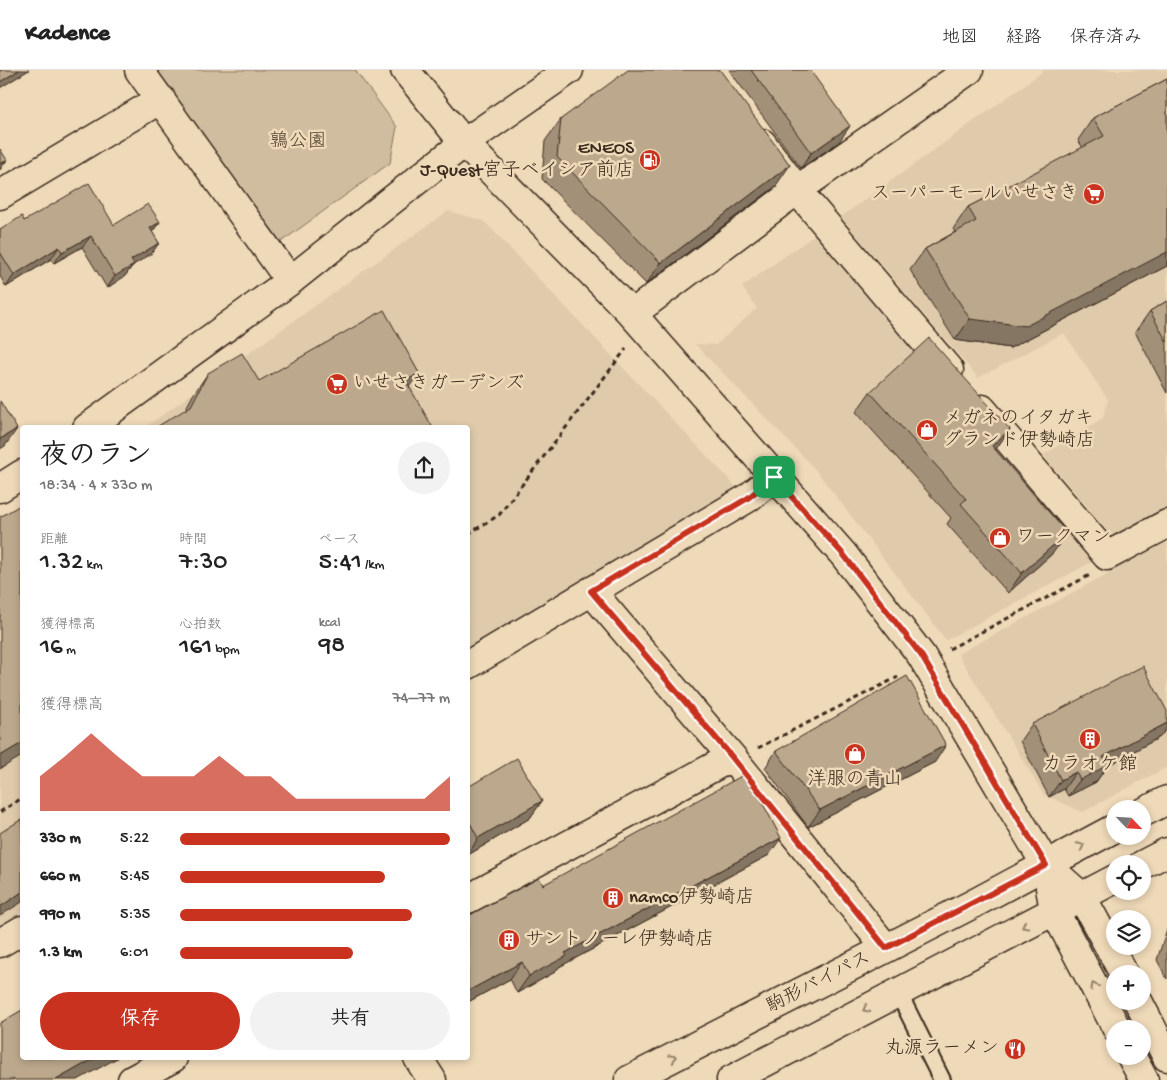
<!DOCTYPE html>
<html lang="ja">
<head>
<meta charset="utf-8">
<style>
  body { margin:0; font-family:"Gochi Hand","Klee One",sans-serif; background:#f2f2f2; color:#222; height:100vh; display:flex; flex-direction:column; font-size:19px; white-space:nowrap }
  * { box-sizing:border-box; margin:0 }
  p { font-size:16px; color:#767676 }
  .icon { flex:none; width:28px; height:28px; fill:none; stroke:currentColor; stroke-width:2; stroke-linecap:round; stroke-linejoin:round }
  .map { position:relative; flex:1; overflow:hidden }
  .sheet { position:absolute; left:20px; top:355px; width:450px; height:635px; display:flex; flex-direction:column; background:#fff; border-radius:5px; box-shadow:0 2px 8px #0003 }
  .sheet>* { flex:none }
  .needle { width:32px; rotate:115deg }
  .buttons { position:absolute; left:1106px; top:730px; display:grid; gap:10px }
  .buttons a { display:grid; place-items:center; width:45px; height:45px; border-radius:50%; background:#fff; box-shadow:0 2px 8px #0003; font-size:25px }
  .pin { position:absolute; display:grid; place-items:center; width:42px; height:42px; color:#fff; margin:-21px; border-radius:10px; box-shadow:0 2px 8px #0006 }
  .round { display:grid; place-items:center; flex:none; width:52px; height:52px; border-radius:26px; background:#f2f2f2 }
  .overview { display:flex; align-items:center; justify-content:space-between; height:85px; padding:0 20px }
  h1 { font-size:28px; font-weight:600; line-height:38px }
  .stats { display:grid; grid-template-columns:repeat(3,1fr); gap:8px; height:85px; padding:5px 20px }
  .stats div { display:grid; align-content:center }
  .stats b { font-size:25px; font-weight:600 }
  .stats small { font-size:14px; font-weight:400 }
  .stats p { font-size:14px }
  .chart { height:140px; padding:10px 20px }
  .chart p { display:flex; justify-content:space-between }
  .chart svg { width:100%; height:90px; margin-top:5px; fill:#c8321e; opacity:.7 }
  .primary-button { display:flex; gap:10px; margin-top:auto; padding:10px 20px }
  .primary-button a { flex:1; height:58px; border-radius:30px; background:#c8321e; color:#fff; font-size:20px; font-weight:600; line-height:58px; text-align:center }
  .primary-button a+a { background:#f2f2f2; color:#222 }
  ul { padding:0 20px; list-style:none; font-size:16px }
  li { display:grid; grid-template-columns:80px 60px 1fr; align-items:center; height:38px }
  li i { height:12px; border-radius:6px; background:#c8321e }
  header { display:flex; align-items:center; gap:30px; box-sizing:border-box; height:70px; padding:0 25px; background:#fff; border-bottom:1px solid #e0e0e0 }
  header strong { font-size:24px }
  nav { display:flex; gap:28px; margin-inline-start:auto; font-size:18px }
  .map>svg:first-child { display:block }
  .built { fill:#dfcaab }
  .green { fill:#d0bd9f; stroke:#86745e }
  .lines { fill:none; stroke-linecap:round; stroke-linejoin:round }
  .lane-casing { stroke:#3b2a1e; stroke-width:20 }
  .street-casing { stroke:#3b2a1e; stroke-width:31 }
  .secondary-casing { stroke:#3b2a1e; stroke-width:31 }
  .primary-casing { stroke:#3b2a1e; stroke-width:31 }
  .path { stroke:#3b2a1e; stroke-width:3; stroke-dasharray:5 4; stroke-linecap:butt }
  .lane { stroke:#eed9b8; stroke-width:16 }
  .street { stroke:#eed9b8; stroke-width:28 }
  .secondary { stroke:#eed9b8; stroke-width:28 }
  .primary { stroke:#eed9b8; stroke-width:28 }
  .wall { fill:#a29079; stroke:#3b2a1e }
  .shaded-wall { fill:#847663; stroke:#3b2a1e }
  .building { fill:#bca88d; stroke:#3b2a1e }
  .oneway { stroke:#94826b }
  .route-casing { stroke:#fff; stroke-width:10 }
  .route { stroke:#c8321e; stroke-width:6 }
  .labels { text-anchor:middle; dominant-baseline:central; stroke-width:5; stroke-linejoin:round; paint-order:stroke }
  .park-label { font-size:19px; fill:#514031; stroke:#eed9b8 }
  .poi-label { font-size:19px; fill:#3b2a1e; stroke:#eed9b8; text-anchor:start }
  .street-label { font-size:19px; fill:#3b2a1e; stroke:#eed9b8 }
</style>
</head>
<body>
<header>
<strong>Kadence</strong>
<nav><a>地図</a><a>経路</a><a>保存済み</a></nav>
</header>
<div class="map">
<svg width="1167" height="1010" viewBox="0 0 1167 1010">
  <rect width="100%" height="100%" fill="#eed9b8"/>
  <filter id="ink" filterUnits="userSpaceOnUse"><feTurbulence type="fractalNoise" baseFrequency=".02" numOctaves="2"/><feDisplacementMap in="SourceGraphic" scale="10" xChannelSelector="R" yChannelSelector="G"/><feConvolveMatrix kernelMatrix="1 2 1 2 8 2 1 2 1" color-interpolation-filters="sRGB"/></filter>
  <g filter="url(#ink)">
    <path class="built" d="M1045 0H1167V444L1122 468 1109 463 1043 385 1103 348 1108 330 1064 263 978 308 841 147Z
      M448 141 484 151 739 420 468 582V358H144Z
      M816 164 1096 490 946 570 815 399 695 274 716 275 757 238 742 217Z
      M22 442V843L0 857V455Z
      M1167 472V697L1083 742 1044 725 958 584Z"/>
    <path class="green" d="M154 0H355L397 57 390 93 281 172Z"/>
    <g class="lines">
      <g class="lane-casing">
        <path id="lane" d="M898 922 942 1010"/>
      </g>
      <g class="street-casing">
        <path id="street" d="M139 0 290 211
          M762 73 797 120 949 300
          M0 125 161 29
          M632 244 797 120 969 0
          M982 339 1107 486 1167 454
          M468 595 748 428 774 407
          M732 687 886 878
          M468 829 732 687 591 521
          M0 873 22 860
          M418 988 432 1010
          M132 1010 173 988"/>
      </g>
      <g class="secondary-casing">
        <path id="secondary" d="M405 0 464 73 632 244 843 484 921 585 1046 795 1082 827 1124 904
          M87 358 290 211 464 73 569 0
          M0 418 22 404
          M1050 818 1054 840 1117 959
          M1138 931 1167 987
          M1131 986 1144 1010"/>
      </g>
      <g class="primary-casing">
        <path id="primary" d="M1142 743 1167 730
          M1142 795 1167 782
          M629 1010 973 834 1115 758
          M731 1010 1115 809"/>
      </g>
      <path class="path" d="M468 464 499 445 626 279
        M949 579 1090 505
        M758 678 898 607
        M0 742 22 728"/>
      <use href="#lane" class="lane"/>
      <use href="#street" class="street"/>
      <use href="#secondary" class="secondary"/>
      <use href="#primary" class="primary"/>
    </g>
    <path class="wall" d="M729 0H810L839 72 801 98Z
      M1167 9V196L1010 278 955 270 910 200 925 179 955 162 953 159 968 137 1083 78 1078 70 1093 48Z
      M561 49 775 117 646 214 542 109 545 71Z
      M24 151 114 155 160 152 152 162 159 173 151 184 133 195 125 206 107 218 82 177 54 193 51 189 6 217 0 206V160Z
      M1167 231V323L1135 262 1150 241Z
      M208 303 259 311 409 316 185 340 193 325Z
      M870 322 1010 359 995 380 1053 483 1008 523 947 454 951 448 856 342Z
      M1032 654 1160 667 1107 696 1096 712 1068 726 1064 719 1049 727 1020 671Z
      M776 681 935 692 808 757 765 698Z
      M468 717 542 731 530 748 468 785Z
      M769 785 559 897 555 902 517 923 510 909 468 932V846L543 815Z
      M1167 859V909L1157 890Z"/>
    <path class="shaded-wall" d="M19 0H29L0 18V12Z
      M850 56 839 72 801 98 811 83Z
      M7 90 0 100V94Z
      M790 95 775 117 646 214 661 193Z
      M160 152 151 163 150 158Z
      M91 166 82 177 54 193 62 182Z
      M159 173 151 184 133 195 125 206 107 218 115 206 131 190Z
      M59 177 51 189 6 217 14 205Z
      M1167 182V196L1010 278 955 270 970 249Z
      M419 303 404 324 406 311Z
      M17 359 5 376 0 379V369Z
      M1010 359 996 379 978 396 992 376Z
      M1067 463 1053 483 1008 523 1022 503Z
      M1167 653V658L1160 667 1107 696 1096 712 1068 726 1080 710 1103 687Z
      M22 673V686L0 699V686Z
      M946 675 935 692 808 757 820 740Z
      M1076 702 1064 719 1049 727 1061 710Z
      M542 731 530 748 468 785 478 768Z
      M781 768 769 785 559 897 555 902 517 923 529 906 565 883Z
      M22 822V832L0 846V837Z
      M522 892 510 909 468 932V921Z
      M95 988H117L78 1010H56Z"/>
    <path class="building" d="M0 0H19L0 12Z
      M628 0H720L790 95 661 193 557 87 561 49Z
      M751 0H810L850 56 811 83Z
      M1167 9V182L1026 256 970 249 925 179 976 151 968 137 1104 66 1093 48Z
      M0 79 7 90 0 94Z
      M89 113 114 155 148 134 160 152 150 158 159 173 131 190 134 195 115 206 91 166 62 182 59 177 14 205 0 182V160L22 146 24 151Z
      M1167 231V272L1150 241Z
      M384 240 419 303 406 311 433 358H155L191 336 208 303 242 283 259 311Z
      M929 268 1010 359 992 376 1067 463 1022 503 961 434 966 429 870 322Z
      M0 331 17 359 0 369Z
      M22 434V673L0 686V447Z
      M1143 596 1167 641V653L1103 687 1108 695 1080 710 1076 702 1061 710 1032 654Z
      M907 606 946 675 820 740 776 681Z
      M517 688 542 731 478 768 468 749V717Z
      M747 703 781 768 565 883 567 886 529 906 522 892 468 921V846L539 808 543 815Z
      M22 749V822L0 837V763Z
      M22 940V988H95L56 1010H15L14 1009 12 1010H0V953Z"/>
    <defs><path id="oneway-chevron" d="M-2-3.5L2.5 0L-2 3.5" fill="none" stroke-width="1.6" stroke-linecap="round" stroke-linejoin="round" transform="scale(1.25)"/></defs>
    <g class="oneway">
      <use href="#oneway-chevron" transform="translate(1081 776) rotate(-28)"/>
      <use href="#oneway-chevron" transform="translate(1025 856) rotate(151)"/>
      <use href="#oneway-chevron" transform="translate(1094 916) rotate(-118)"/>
      <use href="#oneway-chevron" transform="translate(866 939) rotate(152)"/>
      <use href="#oneway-chevron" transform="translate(673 988) rotate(-27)"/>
    </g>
  </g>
  <g class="lines" filter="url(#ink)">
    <g class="route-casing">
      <path id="route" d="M774 407 843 484 921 585 1046 795 886 878 732 687 591 521 748 428Z"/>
    </g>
    <use href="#route" class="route"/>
  </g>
  <defs>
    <g id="fuel-disc" transform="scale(1.125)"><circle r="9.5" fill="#c8321e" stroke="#eed9b8"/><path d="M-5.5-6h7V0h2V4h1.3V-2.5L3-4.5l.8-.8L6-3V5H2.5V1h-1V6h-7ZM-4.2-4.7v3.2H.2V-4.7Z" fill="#fff"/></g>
    <g id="supermarket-disc" transform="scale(1.125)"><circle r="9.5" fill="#c8321e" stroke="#eed9b8"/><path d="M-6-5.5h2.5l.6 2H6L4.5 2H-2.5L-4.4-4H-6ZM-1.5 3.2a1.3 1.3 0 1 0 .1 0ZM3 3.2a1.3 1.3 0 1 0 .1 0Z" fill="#fff"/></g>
    <g id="shop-disc" transform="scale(1.125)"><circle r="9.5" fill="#c8321e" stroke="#eed9b8"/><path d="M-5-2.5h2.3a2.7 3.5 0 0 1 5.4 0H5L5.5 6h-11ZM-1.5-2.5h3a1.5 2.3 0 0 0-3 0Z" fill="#fff"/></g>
    <g id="building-disc" transform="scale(1.125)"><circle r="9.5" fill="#c8321e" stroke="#eed9b8"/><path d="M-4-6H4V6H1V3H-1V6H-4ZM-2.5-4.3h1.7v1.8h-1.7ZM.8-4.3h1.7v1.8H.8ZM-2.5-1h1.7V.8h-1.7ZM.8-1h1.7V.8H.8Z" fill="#fff"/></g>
    <g id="restaurant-disc" transform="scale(1.125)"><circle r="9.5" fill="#c8321e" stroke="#eed9b8"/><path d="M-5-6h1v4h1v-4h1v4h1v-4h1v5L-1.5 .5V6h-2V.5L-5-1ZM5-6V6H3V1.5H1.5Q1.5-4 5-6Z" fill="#fff"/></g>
  </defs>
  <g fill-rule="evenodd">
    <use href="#fuel-disc" x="650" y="90"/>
    <use href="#supermarket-disc" x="1094" y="124"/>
    <use href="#supermarket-disc" x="337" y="314"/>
    <use href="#shop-disc" x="927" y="360"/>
    <use href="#shop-disc" x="1000" y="468"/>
    <use href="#building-disc" x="1090" y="669"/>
    <use href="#shop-disc" x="855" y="684"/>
    <use href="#building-disc" x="613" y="828"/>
    <use href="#building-disc" x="509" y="870"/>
    <use href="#restaurant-disc" x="1015" y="979"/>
  </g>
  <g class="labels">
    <g class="park-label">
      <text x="298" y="72">鶉公園</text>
    </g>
    <g class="poi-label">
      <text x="634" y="79" text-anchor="end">ENEOS<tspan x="634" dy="22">J-Quest宮子ベイシア前店</tspan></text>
      <text x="1078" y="124" text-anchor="end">スーパーモールいせさき</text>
      <text x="353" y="314">いせさきガーデンズ</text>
      <text x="943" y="349">メガネのイタガキ<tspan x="943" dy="22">グランド伊勢崎店</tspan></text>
      <text x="1016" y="468">ワークマン</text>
      <text x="1090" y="695" text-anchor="middle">カラオケ館</text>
      <text x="855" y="710" text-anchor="middle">洋服の青山</text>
      <text x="629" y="828">namco伊勢崎店</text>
      <text x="525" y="870">サントノーレ伊勢崎店</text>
      <text x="999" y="979" text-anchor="end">丸源ラーメン</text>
    </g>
    <g class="street-label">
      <text transform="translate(819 913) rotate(-27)">駒形バイパス</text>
    </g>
  </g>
</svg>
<div class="buttons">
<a><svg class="needle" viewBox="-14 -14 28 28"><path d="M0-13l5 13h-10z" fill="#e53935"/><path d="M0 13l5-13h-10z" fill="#767676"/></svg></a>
<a><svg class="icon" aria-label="locate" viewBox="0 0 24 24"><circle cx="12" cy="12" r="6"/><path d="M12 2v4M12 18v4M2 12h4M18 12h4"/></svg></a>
<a><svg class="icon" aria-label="layers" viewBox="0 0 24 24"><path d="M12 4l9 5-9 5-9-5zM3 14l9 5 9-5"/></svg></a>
<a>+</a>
<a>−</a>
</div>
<div class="pin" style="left:774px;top:407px;background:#1e9e55"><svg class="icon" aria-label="arrive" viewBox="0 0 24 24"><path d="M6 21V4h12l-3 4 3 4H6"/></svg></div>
<section class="sheet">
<div class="overview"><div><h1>夜のラン</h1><p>18:34 · 4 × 330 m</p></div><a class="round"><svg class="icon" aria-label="share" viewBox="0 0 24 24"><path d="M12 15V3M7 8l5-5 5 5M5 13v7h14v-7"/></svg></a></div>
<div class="stats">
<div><p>距離</p><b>1.32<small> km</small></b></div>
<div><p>時間</p><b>7:30</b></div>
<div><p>ペース</p><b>5:41<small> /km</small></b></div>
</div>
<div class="stats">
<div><p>獲得標高</p><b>16<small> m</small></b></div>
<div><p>心拍数</p><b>161<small> bpm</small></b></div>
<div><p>kcal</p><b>98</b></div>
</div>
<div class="chart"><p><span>獲得標高</span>74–77 m</p>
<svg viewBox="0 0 160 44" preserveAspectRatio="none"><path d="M0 44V27L10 17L20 6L30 17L40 27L50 27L60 27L70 17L80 27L90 27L100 38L110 38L120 38L130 38L140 38L150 38L160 27V44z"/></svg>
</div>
<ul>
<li><b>330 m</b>5:22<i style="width:100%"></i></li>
<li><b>660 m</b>5:45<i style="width:76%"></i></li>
<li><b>990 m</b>5:35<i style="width:86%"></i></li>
<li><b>1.3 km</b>6:01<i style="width:64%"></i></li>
</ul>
<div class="primary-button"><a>保存</a><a>共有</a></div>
</section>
</div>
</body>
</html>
